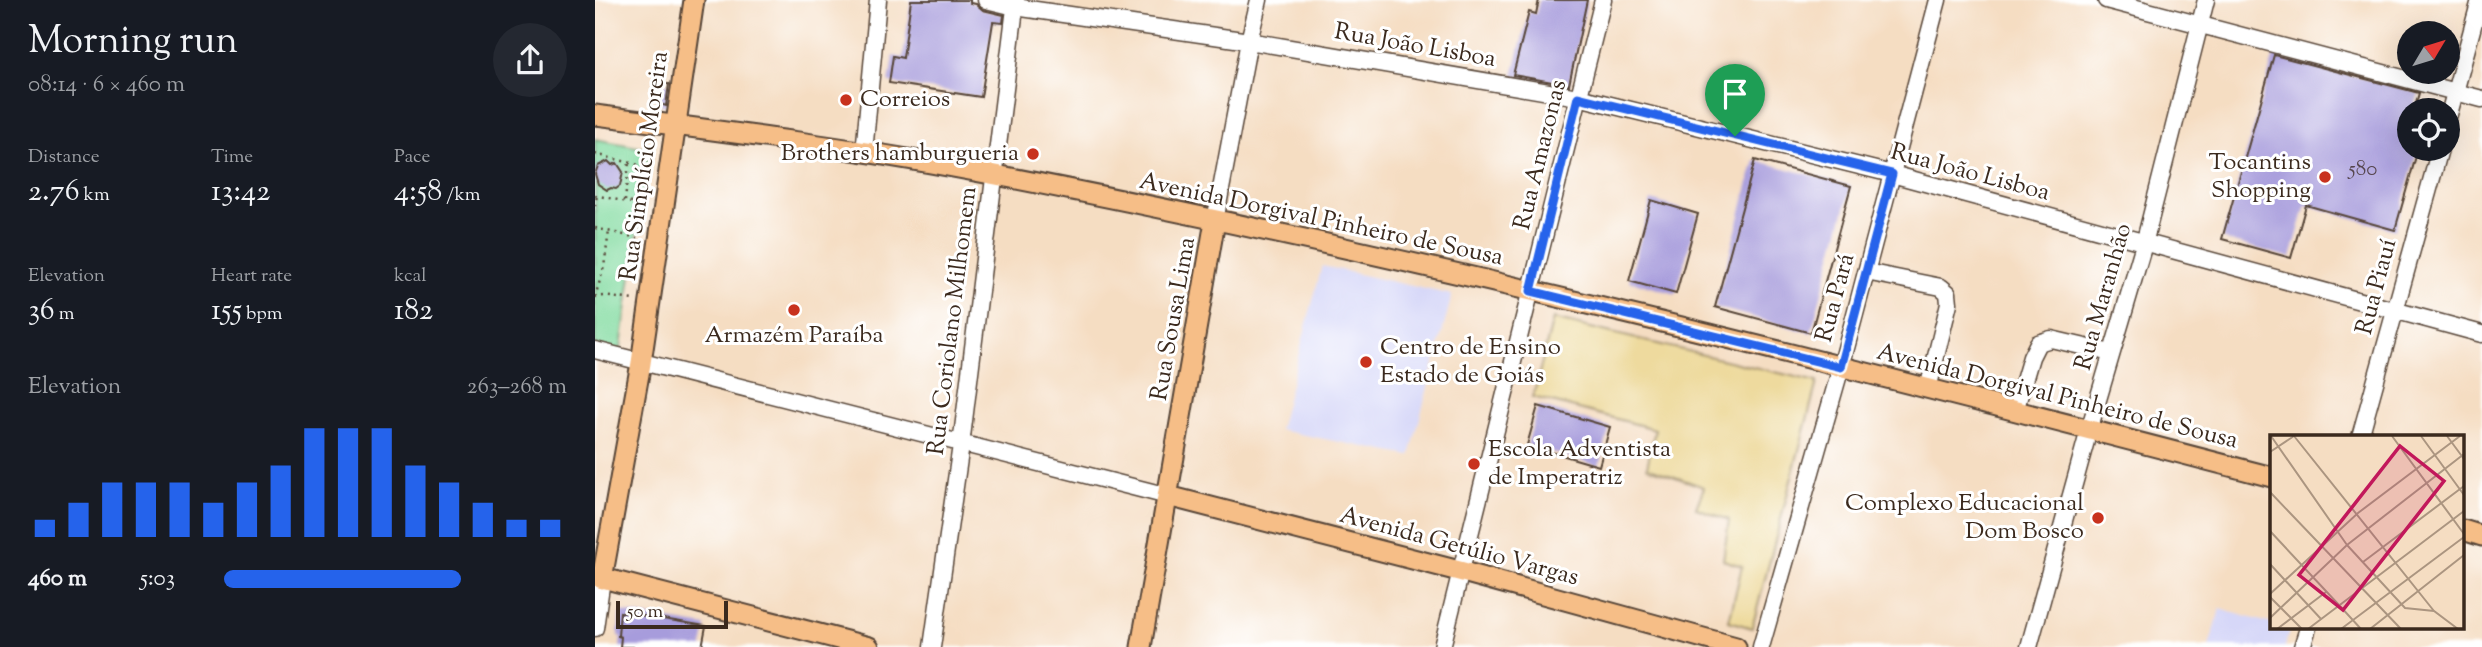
<!DOCTYPE html>
<html lang="en">
<head>
<meta charset="utf-8">
<style>
  body { margin:0; font-family:"Sorts Mill Goudy",serif; background:#242831; color:#f1f3f6; height:100vh; display:flex; flex-direction:column; font-size:26px; white-space:nowrap }
  * { box-sizing:border-box; margin:0 }
  p { font-size:23px; color:#9ea1a6 }
  .icon { flex:none; width:38px; height:38px; fill:none; stroke:currentColor; stroke-width:2; stroke-linecap:round; stroke-linejoin:round }
  .map { position:relative; flex:1; overflow:hidden }
  .sheet { display:flex; flex-direction:column; background:#171b24; width:595px }
  .sheet>* { flex:none }
  .needle { width:46px; rotate:52deg }
  .tools { position:absolute; left:1802px; top:21px; display:grid; gap:14px }
  .tools a { display:grid; place-items:center; width:63px; height:63px; border-radius:50%; background:#171b24; box-shadow:0 7px 28px #0002; font-size:35px }
  .scale { position:absolute; left:21px; bottom:18px; width:112px; box-sizing:border-box; padding-left:7px; border:4px solid #3b2a1e; border-top:0; font-size:19px; line-height:24px; white-space:nowrap; color:#3b2a1e; -webkit-text-stroke:5px #fff; paint-order:stroke }
  .pin { position:absolute; display:grid; place-items:center; width:60px; height:60px; color:#fff; margin:-72px -30px; border-radius:50% 50% 50% 0; rotate:-45deg; box-shadow:0 0 7px #0007 }
  .pin .icon { rotate:45deg }
  .round { display:grid; place-items:center; flex:none; width:74px; height:74px; border-radius:37px; background:#242831 }
  .overview { display:flex; align-items:center; justify-content:space-between; height:119px; padding:0 28px }
  h1 { font-size:38px; font-weight:600; line-height:52px }
  .metrics { display:grid; grid-template-columns:repeat(3,1fr); gap:10px; height:119px; padding:7px 28px }
  .metrics div { display:grid; align-content:center }
  .metrics b { font-size:30px; font-weight:600 }
  .metrics small { font-size:19px; font-weight:400 }
  .metrics p { font-size:19px }
  .chart { height:196px; padding:14px 28px }
  .chart p { display:flex; justify-content:space-between }
  .chart svg { width:100%; height:126px; margin-top:7px; stroke:#2563eb; stroke-width:6 }
  ul { padding:0 28px; list-style:none; font-size:23px }
  li { display:grid; grid-template-columns:112px 84px 1fr; align-items:center; height:52px }
  li i { height:18px; border-radius:9px; background:#2563eb }
  main { display:flex; flex:1; min-height:0 }
  .map>svg:first-child { display:block }
  .built { fill:#d6d7f8 }
  .green { fill:#82dba0; stroke:#5e825f; stroke-width:2 }
  .sand { fill:#eeda9e; stroke:#94825e; stroke-width:2 }
  .building { fill:#a79cdc }
  .lines { fill:none; stroke-linecap:round; stroke-linejoin:round }
  .minor-casing { stroke:#574537; stroke-width:19 }
  .major-casing { stroke:#574537; stroke-width:23 }
  .path { stroke:#574537; stroke-width:2.5; stroke-dasharray:2 5; stroke-linecap:butt }
  .minor { stroke:#fff; stroke-width:16 }
  .major { stroke:#f6be87; stroke-width:19 }
  .route-casing { stroke:#fff; stroke-width:14 }
  .route { stroke:#2563eb; stroke-width:9 }
  .poi-dot { fill:#c8321e; stroke:#fff; stroke-width:2.5 }
  .labels { text-anchor:middle; dominant-baseline:central; stroke-width:6; stroke-linejoin:round; paint-order:stroke }
  .number-label { font-size:21px; fill:#56464e }
  .street-label { font-size:24px; fill:#3b2a1e; stroke:#fff }
  .poi-label { font-size:24px; fill:#3b2a1e; stroke:#fff; text-anchor:start }
  .inset-road { fill:none; stroke:#ab9580; stroke-width:2 }
  .view { fill:#c2185b; fill-opacity:0.15; stroke:#c2185b; stroke-width:3.5 }
  .inset-edge { fill:none; stroke:#3b2a1e; stroke-width:3.5 }
</style>
</head>
<body>
<main>
<section class="sheet">
<div class="overview"><div><h1>Morning run</h1><p>08:14 · 6 × 460 m</p></div><a class="round"><svg class="icon" aria-label="share" viewBox="0 0 24 24"><path d="M12 15V3M7 8l5-5 5 5M5 13v7h14v-7"/></svg></a></div>
<div class="metrics">
<div><p>Distance</p><b>2.76<small> km</small></b></div>
<div><p>Time</p><b>13:42</b></div>
<div><p>Pace</p><b>4:58<small> /km</small></b></div>
</div>
<div class="metrics">
<div><p>Elevation</p><b>36<small> m</small></b></div>
<div><p>Heart rate</p><b>155<small> bpm</small></b></div>
<div><p>kcal</p><b>182</b></div>
</div>
<div class="chart"><p><span>Elevation</span>263–268 m</p>
<svg viewBox="0 0 160 44" preserveAspectRatio="none"><path d="M5 44V38M15 44V32M25 44V25M35 44V25M45 44V25M55 44V32M65 44V25M75 44V19M85 44V6M95 44V6M105 44V6M115 44V19M125 44V25M135 44V32M145 44V38M155 44V38"/></svg>
</div>
<ul>
<li><b>460 m</b>5:03<i style="width:69%"></i></li>
</ul>
</section>
<div class="map">
<svg width="1887" height="647" viewBox="0 0 1887 647">
  <rect width="100%" height="100%" fill="#fff"/>
  <filter id="ink" filterUnits="userSpaceOnUse"><feTurbulence type="fractalNoise" baseFrequency=".0143" numOctaves="2"/><feDisplacementMap in="SourceGraphic" scale="14" xChannelSelector="R" yChannelSelector="G"/><feConvolveMatrix kernelMatrix="1 2 1 2 8 2 1 2 1" color-interpolation-filters="sRGB"/></filter>
  <filter id="wash" filterUnits="userSpaceOnUse"><feTurbulence type="fractalNoise" baseFrequency=".00686" numOctaves="4" result="noise"/><feDisplacementMap in="SourceGraphic" scale="28" xChannelSelector="R" yChannelSelector="G"/><feGaussianBlur stdDeviation="1.57" result="paint"/><feColorMatrix in="noise" values="0 0 0 0 0 0 0 0 0 0 0 0 0 0 0 0 0 1.4 0 .05"/><feComposite in="paint" operator="in"/></filter>
  <g filter="url(#wash)">
    <rect width="100%" height="100%" fill="#f5ddc2"/>
    <path class="built" d="M727 266 857 295 815 456 684 430Z
      M1625 609 1677 624V628L1694 629 1690 647H1614Z"/>
    <path class="green" d="M0 139 54 149 25 354 0 347Z"/>
    <path class="sand" d="M958 319 1222 382 1157 628 1134 621 1147 566 1128 560 1134 520 1101 508 1109 487 1052 467 1060 429 938 397Z"/>
    <g id="blocks">
      <path class="building" d="M316 0H375V3L381 4 388 10 409 15 408 23 398 22 386 97 294 83 298 56 308 58Z
        M944 0H992L974 85 918 75 934 12 941 14Z
        M1679 55 1824 93 1819 110H1815V149H1823L1800 230 1711 205 1696 258 1627 239Z
        M63 84H74L71 106 62 103Z
        M1160 160 1256 186 1216 333 1120 307Z
        M13 161 17 165 22 163 28 172 25 186 21 189 16 188 12 190 3 184 0 174 3 166Z
        M1056 200 1103 214 1081 294 1034 281Z
        M943 406 1015 427 1004 466 932 445Z
        M25 612 111 626 107 647H25L26 637 23 636Z"/>
    </g>
  </g>
  <g filter="url(#ink)">
    <use href="#blocks" fill-opacity="0" stroke="#574537" stroke-width="2"/>
    <g class="lines">
      <g class="minor-casing">
        <path id="minor" d="M391 0 420 7 654 41 983 97 1297 174 1887 334
          M1511 0 1887 99
          M1853 118 1885 0
          M269 153 283 0
          M620 221 654 41 664 0
          M1271 272 1346 287 1353 293 1354 303 1333 389
          M0 350 573 496
          M1420 411 1436 357 1443 343 1456 339 1516 353
          M1765 437 1845 149
          M0 628 7 579
          M337 647 366 445 421 0
          M847 647 1008 0
          M1166 647 1246 367 1343 0
          M1434 647 1494 430 1549 244 1611 0
          M1707 647 1713 628"/>
      </g>
      <g class="major-casing">
        <path id="major" d="M0 115C134 132 269 149 401 175 830 258 1254 367 1677 477
          M573 496 868 572 1141 647
          M1868 530 1887 536
          M0 576 274 647
          M7 579 46 363 99 0
          M546 647 620 221"/>
      </g>
      <path class="path" d="M0 154 52 167
        M0 195 46 205
        M30 201 34 162
        M0 206 2 195
        M0 228 42 238
        M0 297 9 267 14 231
        M0 297 9 296 38 300"/>
      <use href="#minor" class="minor"/>
      <use href="#major" class="major"/>
    </g>
  </g>
  <g class="lines" filter="url(#ink)">
    <g class="route-casing">
      <path id="route" d="M983 97 1297 174 1246 367 936 291Z"/>
    </g>
    <use href="#route" class="route"/>
  </g>
  <g class="poi-dot">
    <circle cx="251" cy="100" r="7"/>
    <circle cx="438" cy="154" r="7"/>
    <circle cx="1730" cy="177" r="7"/>
    <circle cx="199" cy="310" r="7"/>
    <circle cx="771" cy="362" r="7"/>
    <circle cx="879" cy="464" r="7"/>
    <circle cx="1503" cy="518" r="7"/>
  </g>
  <g class="labels">
    <g class="number-label">
      <text x="1768" y="170">580</text>
    </g>
    <g class="street-label">
      <text transform="translate(820 46) rotate(10)">Rua João Lisboa</text>
      <text transform="translate(946 155) rotate(-76)">Rua Amazonas</text>
      <text transform="translate(50 166) rotate(-82)">Rua Simplício Moreira</text>
      <text transform="translate(1375 173) rotate(15)">Rua João Lisboa</text>
      <text transform="translate(726 220) rotate(12)">Avenida Dorgival Pinheiro de Sousa</text>
      <text transform="translate(1782 287) rotate(-75)">Rua Piauí</text>
      <text transform="translate(1509 297) rotate(-74)">Rua Maranhão</text>
      <text transform="translate(1241 298) rotate(-75)">Rua Pará</text>
      <text transform="translate(579 319) rotate(-80)">Rua Sousa Lima</text>
      <text transform="translate(358 321) rotate(-83)">Rua Coriolano Milhomem</text>
      <text transform="translate(1462 397) rotate(14)">Avenida Dorgival Pinheiro de Sousa</text>
      <text transform="translate(864 547) rotate(15)">Avenida Getúlio Vargas</text>
    </g>
    <g class="poi-label">
      <text x="265" y="100">Correios</text>
      <text x="424" y="154" text-anchor="end">Brothers hamburgueria</text>
      <text x="1716" y="163" text-anchor="end">Tocantins<tspan x="1716" dy="28">Shopping</tspan></text>
      <text x="199" y="336" text-anchor="middle">Armazém Paraíba</text>
      <text x="785" y="348">Centro de Ensino<tspan x="785" dy="28">Estado de Goiás</tspan></text>
      <text x="893" y="450">Escola Adventista<tspan x="893" dy="28">de Imperatriz</tspan></text>
      <text x="1489" y="504" text-anchor="end">Complexo Educacional<tspan x="1489" dy="28">Dom Bosco</tspan></text>
    </g>
  </g>
  <g transform="translate(1675 435)">
    <rect width="194" height="194" fill="#f5ddc2"/>
    <path class="inset-road" d="M1 1 77 110M24 1 164 176M122 1 194 99M151 1 194 60M177 1 194 24M0 17 24 1M0 57 131 194M0 96 69 170M77 110 135 173 164 176 188 194M93 127 194 51M0 129 51 184M0 159 88 78 190 1M0 162 32 194M69 170 91 194M0 183 77 110 194 19M7 194 56 157M38 194 194 76M71 194 194 102M100 194 194 120"/>
    <path class="view" d="M130 11 174 46 73 175 29 140Z"/>
    <rect width="194" height="194" class="inset-edge"/>
  </g>
</svg>
<div class="tools">
<a><svg class="needle" viewBox="-14 -14 28 28"><path d="M0-13l5 13h-10z" fill="#e53935"/><path d="M0 13l5-13h-10z" fill="#9ea1a6"/></svg></a>
<a><svg class="icon" aria-label="locate" viewBox="0 0 24 24"><circle cx="12" cy="12" r="6"/><path d="M12 2v4M12 18v4M2 12h4M18 12h4"/></svg></a>
</div>
<div class="scale">50 m</div>
<div class="pin" style="left:1140px;top:136px;background:#1e9e55"><svg class="icon" aria-label="arrive" viewBox="0 0 24 24"><path d="M6 21V4h12l-3 4 3 4H6"/></svg></div>
</div>
</main>
</body>
</html>
